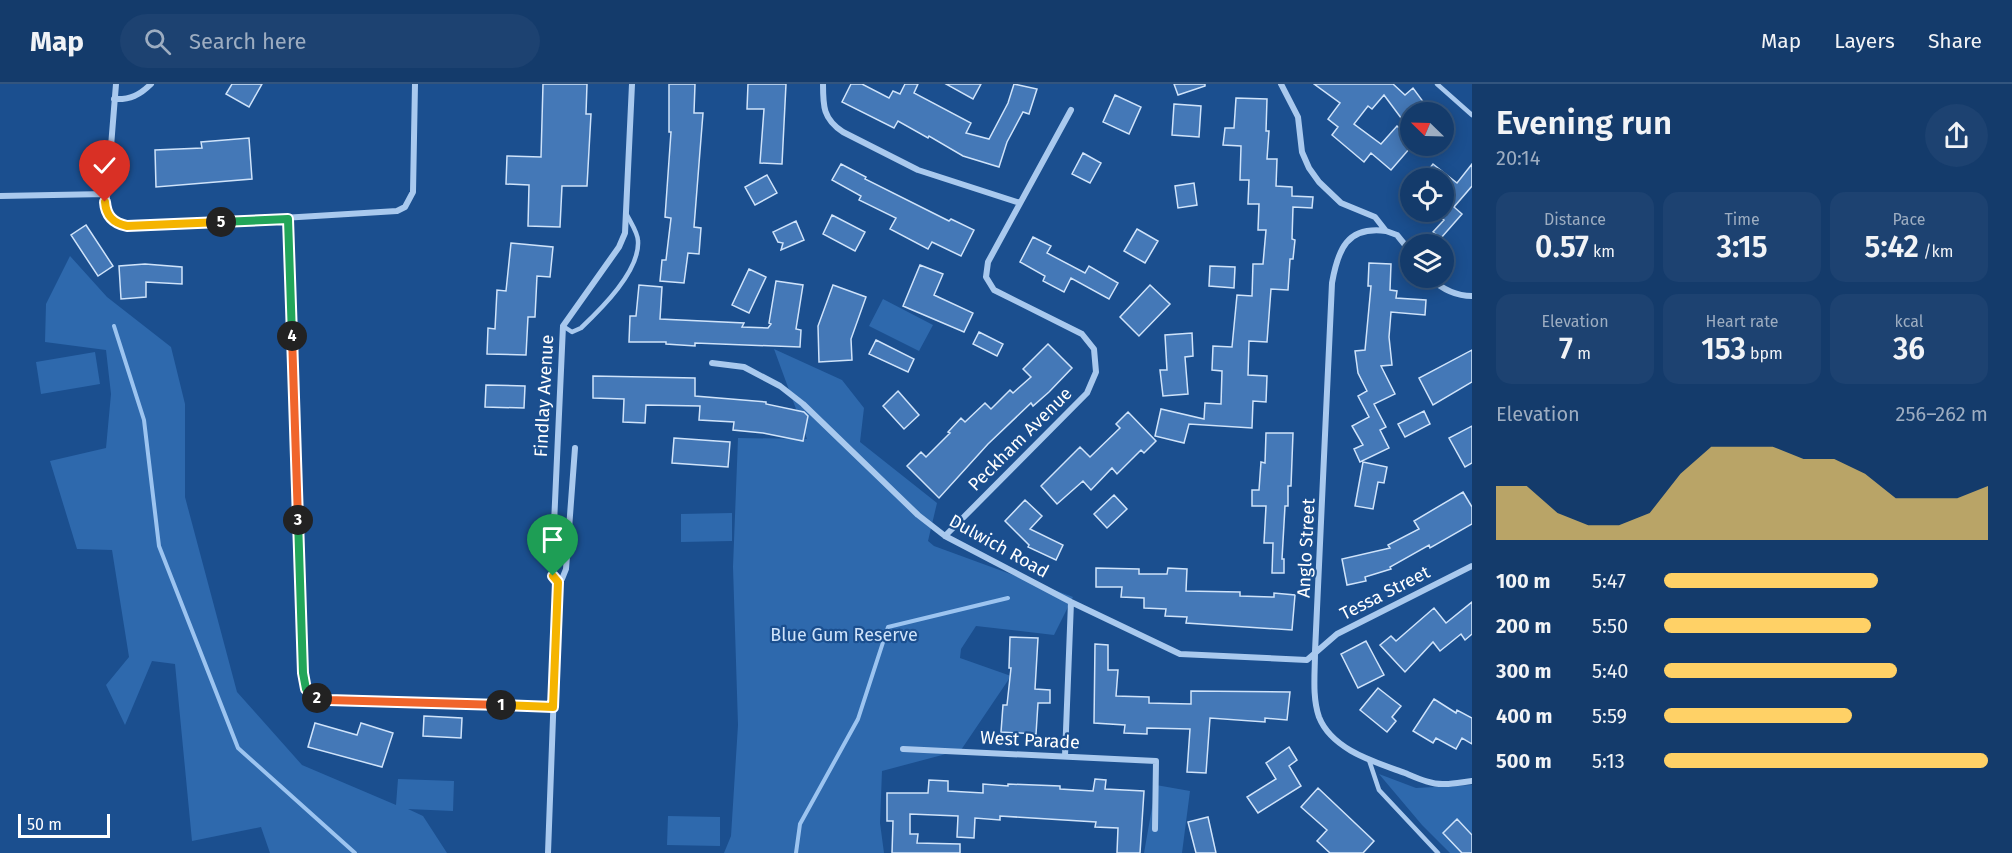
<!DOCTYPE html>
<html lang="en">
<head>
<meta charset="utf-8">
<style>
  body { margin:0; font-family:"Fira Sans",sans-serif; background:#1d4271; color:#f1f3f6; height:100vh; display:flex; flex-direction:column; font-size:22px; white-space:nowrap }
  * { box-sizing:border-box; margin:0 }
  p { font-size:20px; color:#9dadc1 }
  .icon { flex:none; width:33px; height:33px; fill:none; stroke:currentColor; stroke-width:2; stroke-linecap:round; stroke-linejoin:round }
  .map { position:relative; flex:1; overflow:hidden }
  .side { display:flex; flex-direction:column; background:#143b6b; width:540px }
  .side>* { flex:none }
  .needle { width:39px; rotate:293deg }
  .tools { position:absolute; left:1400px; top:18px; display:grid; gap:12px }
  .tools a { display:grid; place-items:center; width:54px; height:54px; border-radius:50%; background:#143b6b; box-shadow:0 3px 15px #0003,0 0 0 2px #33557e; font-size:30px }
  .scale { position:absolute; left:18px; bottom:15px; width:92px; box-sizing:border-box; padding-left:6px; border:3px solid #fff; border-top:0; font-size:16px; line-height:21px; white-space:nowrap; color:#fff; -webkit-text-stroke:4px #1b4f8f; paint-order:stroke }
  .pin { position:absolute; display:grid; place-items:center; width:51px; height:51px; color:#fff; margin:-62px -26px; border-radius:50% 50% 50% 0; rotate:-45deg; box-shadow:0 0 6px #0007 }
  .pin .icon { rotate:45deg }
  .km { position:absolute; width:30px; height:30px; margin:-15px; border-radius:50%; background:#222; color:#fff; font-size:16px; line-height:30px; text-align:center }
  .round { display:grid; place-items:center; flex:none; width:63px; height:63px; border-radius:32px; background:#1d4271 }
  .summary { display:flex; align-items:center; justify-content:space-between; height:102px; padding:0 24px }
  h1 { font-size:33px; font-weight:600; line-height:45px }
  .metrics { display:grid; grid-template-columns:repeat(3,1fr); gap:9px; height:102px; padding:6px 24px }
  .metrics div { display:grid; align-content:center; border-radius:15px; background:#1d4271; text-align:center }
  .metrics b { font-size:30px; font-weight:600 }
  .metrics small { font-size:16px; font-weight:400 }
  .metrics p { font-size:16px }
  .chart { height:168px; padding:12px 24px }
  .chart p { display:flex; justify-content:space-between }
  .chart svg { width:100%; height:108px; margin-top:6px; fill:#ffd166; opacity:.7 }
  ul { padding:0 24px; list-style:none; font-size:20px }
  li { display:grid; grid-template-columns:96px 72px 1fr; align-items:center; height:45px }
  li i { height:15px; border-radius:8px; background:#ffd166 }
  header { display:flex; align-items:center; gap:36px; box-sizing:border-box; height:84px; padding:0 30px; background:#143b6b; border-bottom:2px solid #33557e }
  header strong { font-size:28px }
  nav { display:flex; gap:33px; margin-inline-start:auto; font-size:21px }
  .search { width:420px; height:54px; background:#1d4271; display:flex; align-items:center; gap:15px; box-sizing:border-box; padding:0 21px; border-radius:33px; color:#9dadc1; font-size:22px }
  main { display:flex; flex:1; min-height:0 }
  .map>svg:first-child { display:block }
  .green { fill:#2e69ad }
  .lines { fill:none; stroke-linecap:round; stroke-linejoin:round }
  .stream { stroke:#9cc4f0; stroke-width:4 }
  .building { fill:#4478b7; stroke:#cfe3fa; stroke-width:1.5 }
  .lane { stroke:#a9c9ee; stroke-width:4.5 }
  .street { stroke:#a9c9ee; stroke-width:6 }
  .split-1-casing { stroke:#fff; stroke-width:12 }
  .split-2-casing { stroke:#fff; stroke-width:12 }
  .split-3-casing { stroke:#fff; stroke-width:12 }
  .split-4-casing { stroke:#fff; stroke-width:12 }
  .split-5-casing { stroke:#fff; stroke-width:12 }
  .split-6-casing { stroke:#fff; stroke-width:12 }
  .split-1 { stroke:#f5b400; stroke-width:8 }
  .split-2 { stroke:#f0652b; stroke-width:8 }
  .split-3 { stroke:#22a559; stroke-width:8 }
  .split-4 { stroke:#f0652b; stroke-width:8 }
  .split-5 { stroke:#22a559; stroke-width:8 }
  .split-6 { stroke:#f5b400; stroke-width:8 }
  .labels { text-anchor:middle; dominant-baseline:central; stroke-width:4.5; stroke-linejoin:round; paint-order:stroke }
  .street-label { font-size:18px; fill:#fff; stroke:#1b4f8f }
  .park-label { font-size:18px; fill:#cfe3fa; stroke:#1b4f8f }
</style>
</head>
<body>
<header>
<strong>Map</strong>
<div class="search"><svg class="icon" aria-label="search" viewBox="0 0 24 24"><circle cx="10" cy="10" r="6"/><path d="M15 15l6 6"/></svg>Search here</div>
<nav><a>Map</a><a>Layers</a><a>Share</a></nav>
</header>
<main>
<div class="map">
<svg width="1472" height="769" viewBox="0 0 1472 769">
  <rect width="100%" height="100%" fill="#1b4f8f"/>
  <path class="green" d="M70 172 107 213 171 263 185 320V413L237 608 302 681 396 721 398 695 454 697 453 727 408 725 423 732 447 769H270L261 743 192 757 175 580 152 577 125 641 106 601 129 573 112 466 77 465 50 377 106 364 111 310 106 266 45 258 46 220Z
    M883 215 933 241 919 267 869 242Z
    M774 265 842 296 864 324 860 358 937 419 928 457 934 462 1073 513 1054 551 976 542 961 565 960 574 1011 592 961 666 882 687 880 739 884 769H724L731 752 738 641 733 483 738 354 807 355Z
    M95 268 100 300 41 310 36 278Z
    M732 429V457L681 458V430Z
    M1379 690 1416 704 1472 701V769H1450L1422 741Z
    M1156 701 1190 707 1182 769H1144Z
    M668 732 720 733V762L667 761Z"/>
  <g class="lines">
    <path class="stream" d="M114 242 144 336 159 462 238 664 355 769
      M796 769 800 740 858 635 888 543 1008 514"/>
  </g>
  <path class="building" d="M232 0H262L249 23 226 10Z
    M543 0H587L586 30H591L587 102H562L560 143 528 142 529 101 506 100 507 72 541 73Z
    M669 0H695L694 29H703L694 143 701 144 699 170 688 169 684 199 660 197 662 176H666L671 134 665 133 671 48H669Z
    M748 0H786L782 80 760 79 764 25H747Z
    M851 0H862L889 14 893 7 900 10 905 0H918L914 9 971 39 966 49 989 55 1008 19 1014 0 1037 5 1029 30 1023 28 1007 58 999 83 963 72 929 52 928 54 898 37 894 44 842 18Z
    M946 0H981L973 15Z
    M1174 0H1205V2L1178 11Z
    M1314 0H1393L1405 11 1413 4 1427 23 1420 28H1410V46L1384 11 1372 25 1368 22 1354 40 1381 60 1397 42 1410 53V64L1391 86 1371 69 1364 78 1332 51 1338 43 1328 35 1340 19Z
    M1115 11 1141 23 1129 50 1103 38Z
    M1236 14 1267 15 1266 47H1269L1267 75H1277L1276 102 1292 103V112L1313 113 1312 124 1293 123 1292 155 1295 156 1293 175H1290L1288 206 1271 205 1267 258 1249 257 1248 291 1267 292 1266 318 1253 317 1252 344 1189 340 1184 359 1155 352 1161 325 1204 335 1205 319 1221 320 1222 287 1212 286 1213 262 1232 263 1237 211 1252 212 1253 180H1263L1266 146H1258L1259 120H1248L1249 96H1240L1241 62 1223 61 1225 44H1234Z
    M1174 20 1201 22 1199 53 1172 51Z
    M249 54 252 95 156 103 155 66 202 64 201 58Z
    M1083 69 1101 79 1090 99 1072 90Z
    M841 80 866 93 865 95 949 137 951 135 974 146 961 172 932 158 928 165 890 145 896 134 859 116 861 112 832 96Z
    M1433 80 1457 99 1472 80V102L1454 123 1462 130 1441 154 1433 148 1444 136 1434 128H1443V94H1422Z
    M767 91 777 109 755 121 745 103Z
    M1194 99 1197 121 1178 124 1175 102Z
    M832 131 865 148 855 167 823 150Z
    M796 137 804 156 781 166 783 159 778 158 773 148Z
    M86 141 113 182 98 192 71 151Z
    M1137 145 1158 157 1145 179 1124 167Z
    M1033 153 1051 162 1047 169 1085 189 1089 182 1118 199 1109 215 1071 194 1064 208 1043 197 1045 192 1020 178Z
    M511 159 553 163 550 193 537 192 535 233H528L526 271 487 270 488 244 495 245 497 206 506 207Z
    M1369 179 1391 180 1390 206 1397 207 1396 214 1426 216 1425 231 1391 228 1389 253 1392 281 1381 282 1395 310 1374 320 1386 343 1380 346 1389 364 1360 378 1354 365 1363 361 1352 342 1369 333 1358 312 1367 307 1358 289 1355 267 1365 266 1371 202H1368Z
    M145 180 182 183V200L146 198V213L121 215 119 182Z
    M920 181 943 190 934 211 973 229 964 248 903 222Z
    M1210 182 1235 183 1234 204 1209 202Z
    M749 185 766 193 749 229 732 221Z
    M776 197 803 201 796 245 801 246 800 263 695 259V262L666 260V258H629L630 232H636L639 201 662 203 660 235 744 239 742 243 768 244 771 240 769 239Z
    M833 201 866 213 851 255 852 276 819 278 818 242Z
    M1150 201 1170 220 1139 252 1120 233Z
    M979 248 1003 260 997 272 973 260Z
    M1192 249 1193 272 1185 273 1188 310 1163 312 1160 286H1167L1165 251Z
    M876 256 914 275 908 288 869 270Z
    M1048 260 1072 284 1049 308 1033 322 1031 319 988 360 939 414 907 382 921 368 926 373 950 349 948 348 961 334 965 338 985 319 991 325 1010 306 1013 309 1031 293 1023 285Z
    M1472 266V298L1433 321 1419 294Z
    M593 292 695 294V312L766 318V320L804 328 808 332 803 357 763 349 733 346 734 338 699 336 700 322 646 321 645 339 623 338 624 315 593 314Z
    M486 301 525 302 524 324 485 323Z
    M898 307 919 331 904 345 883 322Z
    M1424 327 1430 340 1405 353 1398 340Z
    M1128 328 1156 357 1144 369 1141 366 1117 390 1112 384 1091 406 1083 397 1057 420 1041 402 1080 363 1090 373 1120 344 1116 340Z
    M1472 342V379L1465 383 1449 354Z
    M1266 349H1293L1291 402H1288V422H1285L1282 475H1284V489H1272L1273 459H1264L1266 422H1252V406H1259L1261 378 1265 379Z
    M674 354 730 358 728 383 672 379Z
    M1363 378 1387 383 1384 399 1378 398 1373 425 1355 422Z
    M1463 408 1472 423V440L1430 464 1429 461 1390 483 1391 485 1365 493 1366 497 1347 501 1342 475 1390 464 1388 461 1419 445 1414 437Z
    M1114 411 1127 425 1107 444 1094 430Z
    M1025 416 1042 432 1030 445 1063 461 1056 476 1028 463 1029 461 1005 437Z
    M1096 484 1139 485V490H1167L1168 484 1187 485 1186 507 1240 508V512L1274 513V509L1295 511 1292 546 1186 539 1187 533 1165 532 1166 525 1144 524V514L1121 513 1122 503H1096Z
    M1472 518V550L1465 556 1461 550 1440 567 1433 558 1405 588 1380 561 1391 552 1396 557 1434 524 1446 539Z
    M1010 553 1038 554 1035 605 1050 606V619H1038L1036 650 1001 648 1003 621H1007L1011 584H1009Z
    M1366 557 1384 591 1358 604 1341 570Z
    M1095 560 1108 561V586H1118L1116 612 1149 613V619L1191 620V607L1290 608 1287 636 1265 634V638L1210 634 1206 689 1187 688 1190 645 1147 644V650L1124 649 1125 641 1094 639Z
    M1378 604 1401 622 1392 633 1396 637 1387 648 1360 626Z
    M1434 615 1456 629 1457 626 1472 634V660L1462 654 1456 665 1436 654 1433 659 1413 647Z
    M424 632 462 634 461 654 423 652Z
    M315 639 357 651 361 639 393 649 382 683 308 663Z
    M1289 663 1297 676 1289 682 1301 702 1258 729 1247 713 1276 695 1266 679Z
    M1095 695 1106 696 1105 705 1144 707 1140 769H1117L1118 744 1095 743 1096 738 1000 732V736L975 734 974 754 957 753 958 732 910 730V750H918L917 759 960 760V769H892L893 737H887V709H928L929 696 948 697V707L983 709V700L1008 702V700L1060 702V705L1093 707Z
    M1318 704 1374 757 1363 769H1330L1317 757 1327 746 1301 723Z
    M1208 733 1216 769H1196L1188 738Z
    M1457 735 1472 751V769H1462L1443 749Z"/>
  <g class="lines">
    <path class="lane" d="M1437 0 1472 31
      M563 242 572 248 581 244C601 225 640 187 638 157 638 149 631 139 627 131
      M1369 676 1379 706 1438 769"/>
    <path class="street" d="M116 0 106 125 114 137 134 143 397 127 405 123 413 108 415 0
      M823 0C823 22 823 35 843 48L918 86 1020 119
      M1281 0 1298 33 1302 68 1309 84 1319 98 1341 119 1375 133 1386 147 1397 151 1410 167
      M114 15C130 16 140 11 151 0
      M0 112 106 110
      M288 135 303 589C305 605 311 613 328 616L553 623
      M1386 147C1347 142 1338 165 1332 199L1315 568C1315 589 1312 613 1319 633 1332 666 1375 678 1405 689 1417 694 1432 701 1445 700 1454 700 1463 698 1472 697
      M1430 194C1442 205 1455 212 1472 212
      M712 279 744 283 780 302 803 320 918 431 945 452 1071 518 1180 570 1307 576 1337 550 1472 482
      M945 452 1087 309 1096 288 1094 265 1082 250 994 206 986 193 988 178 1071 26
      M558 498 562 495 566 485 575 364
      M903 665 1156 677 1155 745
      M1065 672 1071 518
      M548 769 558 498 553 492 552 484 563 242 619 163 625 149 632 0"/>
  </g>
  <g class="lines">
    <g class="split-1-casing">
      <path id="split-1" d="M501 621 553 623 558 498 553 492"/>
    </g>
    <g class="split-2-casing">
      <path id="split-2" d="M317 614 328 616 501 621"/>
    </g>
    <g class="split-3-casing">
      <path id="split-3" d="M298 436 303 589 306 605 317 614"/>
    </g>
    <g class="split-4-casing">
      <path id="split-4" d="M292 252 298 436"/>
    </g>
    <g class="split-5-casing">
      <path id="split-5" d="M221 138 288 135 292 252"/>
    </g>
    <g class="split-6-casing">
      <path id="split-6" d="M105 118C106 132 113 139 127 142L221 138"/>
    </g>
    <use href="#split-1" class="split-1"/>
    <use href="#split-2" class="split-2"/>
    <use href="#split-3" class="split-3"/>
    <use href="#split-4" class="split-4"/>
    <use href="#split-5" class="split-5"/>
    <use href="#split-6" class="split-6"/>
  </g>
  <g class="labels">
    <g class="street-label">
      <text transform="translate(544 312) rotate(-87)">Findlay Avenue</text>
      <text transform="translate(1020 355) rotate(-45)">Peckham Avenue</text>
      <text transform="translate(999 462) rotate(29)">Dulwich Road</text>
      <text transform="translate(1306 464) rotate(-87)">Anglo Street</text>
      <text transform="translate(1385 509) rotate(-27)">Tessa Street</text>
      <text transform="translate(1030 656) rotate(3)">West Parade</text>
    </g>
    <g class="park-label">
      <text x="844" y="551">Blue Gum Reserve</text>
    </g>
  </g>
</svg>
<div class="tools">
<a><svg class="needle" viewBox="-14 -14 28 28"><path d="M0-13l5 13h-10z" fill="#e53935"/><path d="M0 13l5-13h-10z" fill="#9dadc1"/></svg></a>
<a><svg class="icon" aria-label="locate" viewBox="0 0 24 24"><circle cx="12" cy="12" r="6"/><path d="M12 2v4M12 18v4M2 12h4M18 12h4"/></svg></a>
<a><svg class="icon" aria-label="layers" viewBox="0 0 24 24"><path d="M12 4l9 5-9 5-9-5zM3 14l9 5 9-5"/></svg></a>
</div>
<div class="scale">50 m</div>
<div class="pin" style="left:553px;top:492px;background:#1e9e55"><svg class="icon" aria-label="arrive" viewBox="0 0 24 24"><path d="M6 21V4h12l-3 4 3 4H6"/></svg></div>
<div class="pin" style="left:105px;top:118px;background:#d93025"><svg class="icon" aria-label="check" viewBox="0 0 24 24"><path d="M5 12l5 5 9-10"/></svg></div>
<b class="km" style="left:501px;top:621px">1</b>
<b class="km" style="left:317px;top:614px">2</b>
<b class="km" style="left:298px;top:436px">3</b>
<b class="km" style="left:292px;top:252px">4</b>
<b class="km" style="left:221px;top:138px">5</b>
</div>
<section class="side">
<div class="summary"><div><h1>Evening run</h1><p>20:14</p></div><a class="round"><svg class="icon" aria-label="share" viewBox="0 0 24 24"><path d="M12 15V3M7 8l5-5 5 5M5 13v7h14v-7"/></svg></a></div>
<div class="metrics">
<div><p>Distance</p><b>0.57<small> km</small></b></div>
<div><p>Time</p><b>3:15</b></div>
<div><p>Pace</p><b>5:42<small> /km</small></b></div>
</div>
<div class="metrics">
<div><p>Elevation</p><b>7<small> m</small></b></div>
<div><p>Heart rate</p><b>153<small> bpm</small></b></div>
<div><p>kcal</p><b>36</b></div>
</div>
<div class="chart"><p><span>Elevation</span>256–262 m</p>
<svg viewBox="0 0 160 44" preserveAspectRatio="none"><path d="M0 44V22L10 22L20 33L30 38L40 38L50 33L60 17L70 6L80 6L90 6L100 11L110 11L120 17L130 27L140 27L150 27L160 22V44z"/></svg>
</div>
<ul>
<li><b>100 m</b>5:47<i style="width:66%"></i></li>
<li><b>200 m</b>5:50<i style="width:64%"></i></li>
<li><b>300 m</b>5:40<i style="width:72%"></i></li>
<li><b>400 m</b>5:59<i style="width:58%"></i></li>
<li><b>500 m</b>5:13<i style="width:100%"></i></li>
</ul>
</section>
</main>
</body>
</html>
